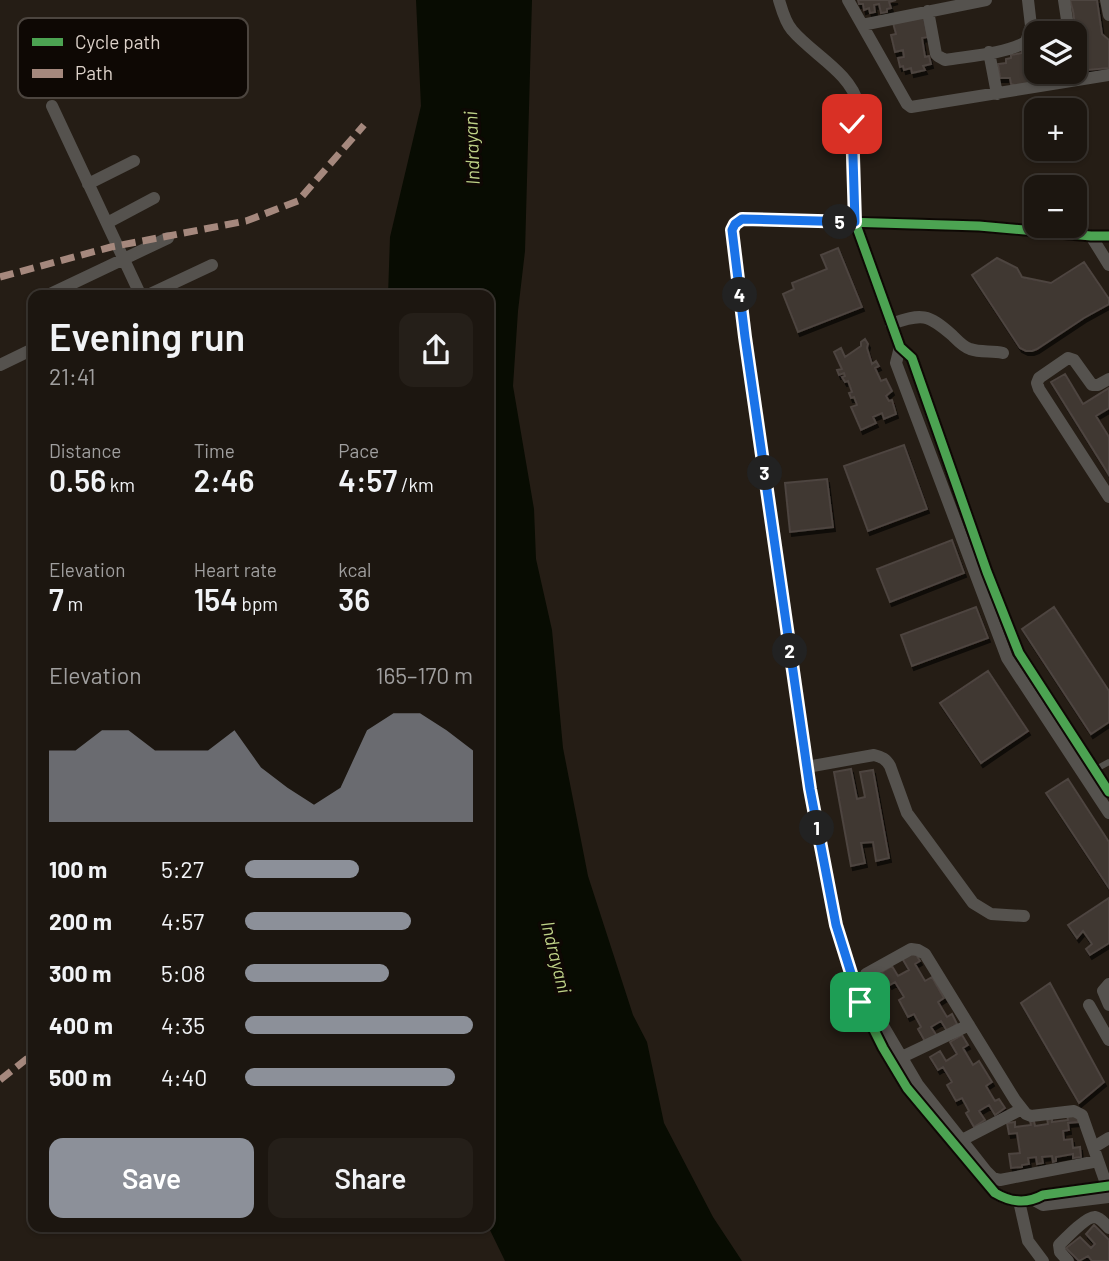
<!DOCTYPE html>
<html lang="en">
<head>
<meta charset="utf-8">
<style>
  body { margin:0; font-family:Barlow,sans-serif; background:#251f19; color:#f1f3f6; height:100vh; display:flex; flex-direction:column; font-size:26px; white-space:nowrap }
  * { box-sizing:border-box; margin:0 }
  p { font-size:23px; color:#a09f9f }
  .icon { flex:none; width:38px; height:38px; fill:none; stroke:currentColor; stroke-width:2; stroke-linecap:round; stroke-linejoin:round }
  .map { position:relative; flex:1; overflow:hidden }
  .sheet { position:absolute; left:28px; top:290px; width:466px; height:942px; display:flex; flex-direction:column; background:#1c1610; border-radius:14px; box-shadow:0 2px 5px #0004,0 0 0 2px #3a3530 }
  .sheet>* { flex:none }
  .tools { position:absolute; left:1024px; top:21px; display:grid; gap:14px }
  .tools a { display:grid; place-items:center; width:63px; height:63px; border-radius:14px; background:#1c1610; box-shadow:0 2px 5px #0004,0 0 0 2px #3a3530; font-size:35px }
  .pin { position:absolute; display:grid; place-items:center; width:60px; height:60px; color:#fff; margin:-30px; border-radius:14px; box-shadow:0 4px 10px #0006 }
  .km { position:absolute; width:35px; height:35px; margin:-18px; border-radius:50%; background:#222; color:#fff; font-size:19px; line-height:35px; text-align:center }
  .round { display:grid; place-items:center; flex:none; width:74px; height:74px; border-radius:14px; background:#251f19 }
  .summary { display:flex; align-items:center; justify-content:space-between; height:119px; padding:0 21px }
  h1 { font-size:38px; font-weight:600; line-height:52px }
  .stats { display:grid; grid-template-columns:repeat(3,1fr); gap:10px; height:119px; padding:7px 21px }
  .stats div { display:grid; align-content:center }
  .stats b { font-size:30px; font-weight:600 }
  .stats small { font-size:19px; font-weight:400 }
  .stats p { font-size:19px }
  .chart { height:196px; padding:14px 21px }
  .chart p { display:flex; justify-content:space-between }
  .chart svg { width:100%; height:126px; margin-top:7px; fill:#8c9099; opacity:.7 }
  .button { display:flex; gap:14px; margin-top:auto; padding:14px 21px }
  .button a { flex:1; height:80px; border-radius:14px; background:#8c9099; color:#fff; font-size:28px; font-weight:600; line-height:80px; text-align:center }
  .button a+a { background:#251f19; color:#f1f3f6 }
  ul { padding:0 21px; list-style:none; font-size:23px }
  li { display:grid; grid-template-columns:112px 84px 1fr; align-items:center; height:52px }
  li i { height:18px; border-radius:9px; background:#8c9099 }
  .map>svg:first-child { display:block }
  .water { fill:#080c02 }
  .building { fill:#403733; stroke:#4d443f; stroke-width:2; filter:url(#shadow) }
  .lines { fill:none; stroke-linecap:round; stroke-linejoin:round }
  .lane { stroke:#55524e; stroke-width:6 }
  .street { stroke:#55524e; stroke-width:12 }
  .quiet { stroke:#a5887d; stroke-width:7; stroke-dasharray:14 7; stroke-linecap:butt }
  .cycleway-casing { stroke:#0e0804; stroke-width:13 }
  .cycleway { stroke:#4ca352; stroke-width:9 }
  .route-casing { stroke:#fff; stroke-width:14 }
  .route { stroke:#1a73e8; stroke-width:9 }
  .labels { text-anchor:middle; dominant-baseline:central; stroke-width:7; stroke-linejoin:round; paint-order:stroke }
  .water-label { font-size:19px; font-style:italic; fill:#bed187; stroke:#0e0804 }
  .key { fill:#0e0804; stroke:#4c453f; stroke-width:2 }
  .key-label { font-size:19px; fill:#ddd2ca }
</style>
</head>
<body>
<div class="map">
<svg width="1109" height="1261" viewBox="0 0 1109 1261">
  <defs>
    <filter id="shadow"><feDropShadow dx="2" dy="4" stdDeviation="0" flood-color="#0009"/></filter>
  </defs>
  <rect width="100%" height="100%" fill="#251d15"/>
  <path class="water" d="M416 0H532L525 251 518 311 513 386 534 509 536 559 552 630 563 748 588 876 633 1015 647 1042 664 1123 713 1217 742 1261H505L488 1226V296H388L390 237 421 106Z"/>
  <path class="building" d="M858 0H896L889 2 891 8 887 9V12L881 13 879 4 874 5 875 12 870 13 869 8 864 10 863 4H859Z
    M1070 0H1097L1102 34 1109 40V68L1087 70 1080 59 1073 11Z
    M924 17 928 37 922 38 925 57 929 56 931 64 923 66 925 70 912 73 911 68 904 70 903 66 900 67 898 58 904 57 903 50 895 52 891 35 896 34 893 23Z
    M1036 37V72H1066L1063 77 1017 86 1011 84 1010 78H1000L998 64 1006 63V59L1011 58V55L1022 53 1021 46H1027L1029 51H1032L1035 47Z
    M838 248 862 307 798 332 783 294 794 289 792 283 827 269 821 255Z
    M997 258 1017 268 1022 277 1051 283 1084 262 1109 299V304L1084 318 1037 349 1032 351H1026L1020 348 972 275Z
    M865 339 868 344 867 348 872 364 876 361 879 366 875 368 881 381 886 379 892 391 886 396 889 401 892 400 896 414 884 419 882 413 873 417 876 423 861 430 851 407 857 405 854 397 851 398 849 393 852 392 848 381 845 382 842 377 845 376 844 373 839 375 837 370 842 369 834 352 841 348 845 357 861 346V342Z
    M1065 374 1083 404 1109 388V408L1096 416 1109 437V475L1051 382Z
    M904 445 927 509 868 531 844 466Z
    M827 479 833 527 790 532 785 483Z
    M952 540 964 573 890 602 877 569Z
    M976 607 988 638 912 666 901 635Z
    M1054 607 1109 691V722L1091 734 1022 629Z
    M988 671 1028 731 981 763 940 703Z
    M851 769 857 799 865 797 860 772 873 770 889 858 876 861 873 842 861 843 865 863 851 866 834 772Z
    M1068 779 1109 842V888L1046 793Z
    M1109 898V943L1090 955 1086 949 1092 944 1083 931 1077 938 1068 925Z
    M914 951 920 961 915 964 925 981 932 977 944 998 938 1002 947 1017 952 1014 957 1024 947 1031 941 1021 931 1027 937 1036 926 1043 918 1029 921 1027 914 1014 908 1017 899 1000 904 997 895 982 890 985 882 972 892 966 898 976 909 970 902 958Z
    M1050 983 1104 1082 1079 1103 1021 1003Z
    M962 1035 968 1045 963 1048 973 1065 979 1061 992 1082 986 1086 995 1101 999 1099 1005 1108 995 1115 989 1105 979 1111 985 1120 974 1127 966 1113 969 1111 962 1098 956 1101 947 1085 952 1082 943 1067 938 1070 930 1057 940 1051 946 1061 957 1054 950 1042Z
    M1077 1113 1078 1122 1068 1123 1069 1130 1063 1131 1064 1140 1072 1139 1073 1148 1080 1147 1081 1157 1073 1158V1154L1056 1157V1161L1053 1162 1052 1156 1042 1157 1043 1163 1037 1164 1036 1157 1028 1158 1029 1164 1022 1165V1167L1011 1168 1009 1154 1020 1153 1017 1133 1009 1134 1007 1123 1015 1122V1127L1031 1125 1030 1121H1034L1035 1126 1048 1124 1047 1118 1052 1117V1122L1068 1120 1067 1115Z
    M1094 1225 1109 1240V1261H1092L1088 1256 1079 1261 1066 1248 1080 1237 1091 1248 1095 1244 1086 1234Z"/>
  <g class="lines">
    <path class="lane" d="M1094 770 1109 762"/>
    <path class="street" d="M779 0C782 10 785 22 792 30 812 54 851 73 858 104
      M848 0 907 104 911 107 1109 75
      M1064 0 1069 33
      M1106 0 1109 15
      M928 11 936 54 938 56 945 60C970 56 1005 54 1026 42L1031 26 1028 0
      M862 25 986 0
      M989 52 997 94
      M52 106 141 296
      M852 124 855 222 900 347 912 358 987 572 1019 653 1109 792
      M88 184 134 161
      M107 223 154 198
      M1091 236 1109 265
      M1109 236H1091L979 226 742 219 735 224 732 230 745 337 810 789 836 925 860 1002 883 1048 907 1088 995 1193C1010 1202 1027 1204 1043 1195L1109 1186
      M46 296 168 238
      M146 296 212 265
      M891 324C922 313 928 314 952 335 957 340 963 347 970 349 981 353 992 350 1003 353
      M900 347 896 363 1007 658 1109 813
      M0 365 33 349
      M1109 379 1098 385H1092L1074 360 1068 358 1039 378 1037 383 1039 389 1109 497
      M807 767 874 755C882 757 886 759 890 766L907 813 973 903 991 914 1024 916
      M1109 984 1103 991 1109 1005
      M1089 1005 1109 1040
      M902 1057 969 1025
      M962 1140 1022 1109
      M1094 1147 1109 1138
      M1098 1161 1000 1180 993 1178 986 1171 918 1085 869 1002 864 987 866 974 911 949 918 950 925 954 1015 1100 1026 1114 1031 1116 1074 1111 1082 1115 1109 1192
      M1034 1200 1043 1205 1109 1197
      M1019 1201 1028 1241 1043 1261
      M1068 1261 1060 1252 1059 1245C1065 1239 1087 1216 1095 1217 1101 1218 1105 1224 1109 1228"/>
    <path class="quiet" d="M0 277 111 247 246 221 298 201 364 125
      M0 1080 33 1054"/>
    <g class="cycleway-casing">
      <path id="cycleway" d="M852 124 855 222 900 347 912 358 987 572 1019 653 1109 792
        M1109 236H1091L979 226 742 219 735 224 732 230 745 337 810 789 836 925 860 1002 883 1048 907 1088 995 1193C1010 1202 1027 1204 1043 1195L1109 1186"/>
    </g>
    <use href="#cycleway" class="cycleway"/>
  </g>
  <g class="lines">
    <g class="route-casing">
      <path id="route" d="M852 124 855 222 742 219 735 224 732 230 745 337 810 789 836 925 860 1002"/>
    </g>
    <use href="#route" class="route"/>
  </g>
  <g class="labels">
    <g class="water-label">
      <text transform="translate(471 148) rotate(-92)">Indrayani</text>
      <text transform="translate(557 957) rotate(76)">Indrayani</text>
    </g>
  </g>
  <rect x="18" y="18" width="230" height="80" rx="10" class="key"/>
  <rect x="32" y="38" width="31" height="8" fill="#4ca352"/>
  <rect x="32" y="69" width="31" height="9" fill="#a5887d"/>
  <g class="key-label">
    <text x="75" y="49">Cycle path</text>
    <text x="75" y="80">Path</text>
  </g>
</svg>
<div class="tools">
<a><svg class="icon" aria-label="layers" viewBox="0 0 24 24"><path d="M12 4l9 5-9 5-9-5zM3 14l9 5 9-5"/></svg></a>
<a>+</a>
<a>−</a>
</div>
<div class="pin" style="left:860px;top:1002px;background:#1e9e55"><svg class="icon" aria-label="arrive" viewBox="0 0 24 24"><path d="M6 21V4h12l-3 4 3 4H6"/></svg></div>
<div class="pin" style="left:852px;top:124px;background:#d93025"><svg class="icon" aria-label="check" viewBox="0 0 24 24"><path d="M5 12l5 5 9-10"/></svg></div>
<b class="km" style="left:817px;top:828px">1</b>
<b class="km" style="left:790px;top:651px">2</b>
<b class="km" style="left:765px;top:473px">3</b>
<b class="km" style="left:740px;top:295px">4</b>
<b class="km" style="left:840px;top:222px">5</b>
<section class="sheet">
<div class="summary"><div><h1>Evening run</h1><p>21:41</p></div><a class="round"><svg class="icon" aria-label="share" viewBox="0 0 24 24"><path d="M12 15V3M7 8l5-5 5 5M5 13v7h14v-7"/></svg></a></div>
<div class="stats">
<div><p>Distance</p><b>0.56<small> km</small></b></div>
<div><p>Time</p><b>2:46</b></div>
<div><p>Pace</p><b>4:57<small> /km</small></b></div>
</div>
<div class="stats">
<div><p>Elevation</p><b>7<small> m</small></b></div>
<div><p>Heart rate</p><b>154<small> bpm</small></b></div>
<div><p>kcal</p><b>36</b></div>
</div>
<div class="chart"><p><span>Elevation</span>165–170 m</p>
<svg viewBox="0 0 160 44" preserveAspectRatio="none"><path d="M0 44V19L10 19L20 12L30 12L40 19L50 19L60 19L70 12L80 25L90 32L100 38L110 32L120 12L130 6L140 6L150 12L160 19V44z"/></svg>
</div>
<ul>
<li><b>100 m</b>5:27<i style="width:50%"></i></li>
<li><b>200 m</b>4:57<i style="width:73%"></i></li>
<li><b>300 m</b>5:08<i style="width:63%"></i></li>
<li><b>400 m</b>4:35<i style="width:100%"></i></li>
<li><b>500 m</b>4:40<i style="width:92%"></i></li>
</ul>
<div class="button"><a>Save</a><a>Share</a></div>
</section>
</div>
</body>
</html>
